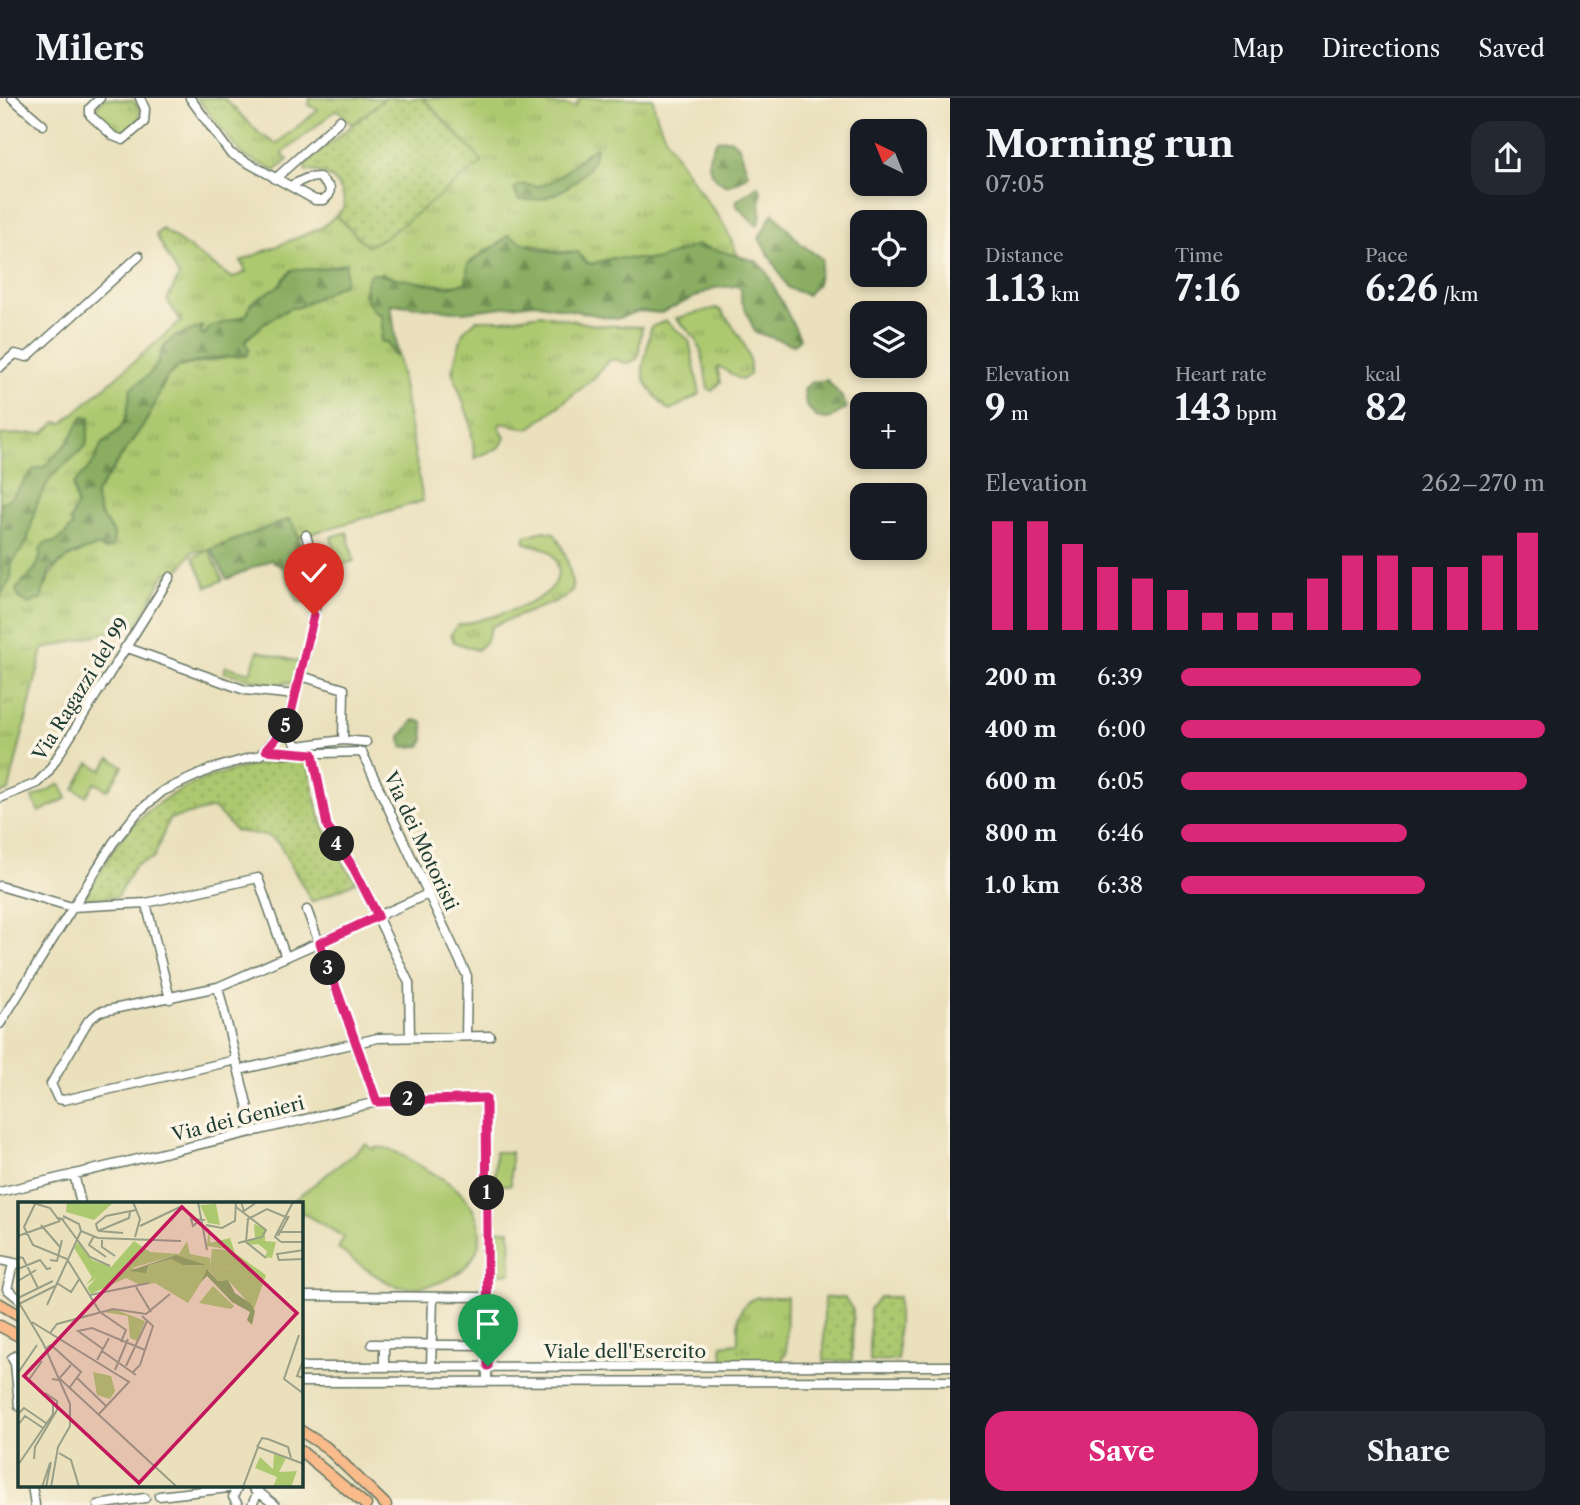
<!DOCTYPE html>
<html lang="en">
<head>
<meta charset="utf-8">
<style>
  body { margin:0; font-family:"Libre Caslon Text",serif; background:#242831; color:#f1f3f6; height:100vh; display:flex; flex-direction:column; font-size:26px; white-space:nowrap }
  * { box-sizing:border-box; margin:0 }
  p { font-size:23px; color:#9ea1a6 }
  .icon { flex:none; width:38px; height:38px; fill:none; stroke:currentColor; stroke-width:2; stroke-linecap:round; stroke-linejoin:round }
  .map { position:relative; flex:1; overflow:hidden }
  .drawer { display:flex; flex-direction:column; background:#171b24; width:630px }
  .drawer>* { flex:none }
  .needle { width:46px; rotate:317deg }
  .tools { position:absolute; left:850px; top:21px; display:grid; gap:14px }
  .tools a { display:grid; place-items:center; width:77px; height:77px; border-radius:14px; background:#171b24; box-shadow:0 4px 10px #0003; font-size:35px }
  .pin { position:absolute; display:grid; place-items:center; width:60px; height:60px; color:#fff; margin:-72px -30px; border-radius:50% 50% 50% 0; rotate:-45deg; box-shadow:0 0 7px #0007 }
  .pin .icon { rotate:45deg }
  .km { position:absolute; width:35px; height:35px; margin:-18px; border-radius:50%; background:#222; color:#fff; font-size:19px; line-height:35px; text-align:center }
  .round { display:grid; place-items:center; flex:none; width:74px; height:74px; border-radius:21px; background:#242831 }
  .summary { display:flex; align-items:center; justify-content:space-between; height:119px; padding:0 35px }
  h1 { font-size:38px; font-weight:700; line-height:52px }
  .metrics { display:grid; grid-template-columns:repeat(3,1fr); gap:10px; height:119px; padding:7px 35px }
  .metrics div { display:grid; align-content:center }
  .metrics b { font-size:35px; font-weight:700 }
  .metrics small { font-size:19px; font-weight:400 }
  .metrics p { font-size:19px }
  .chart { height:196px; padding:14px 35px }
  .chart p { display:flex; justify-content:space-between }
  .chart svg { width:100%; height:126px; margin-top:7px; stroke:#db2777; stroke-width:6 }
  .cta { display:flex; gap:14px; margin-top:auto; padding:14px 35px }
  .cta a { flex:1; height:80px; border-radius:21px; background:#db2777; color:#fff; font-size:28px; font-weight:700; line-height:80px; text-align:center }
  .cta a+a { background:#242831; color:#f1f3f6 }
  ul { padding:0 35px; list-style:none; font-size:23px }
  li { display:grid; grid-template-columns:112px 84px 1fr; align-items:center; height:52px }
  li i { height:18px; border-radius:9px; background:#db2777 }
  header { display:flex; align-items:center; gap:42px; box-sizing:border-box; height:98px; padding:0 35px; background:#171b24; border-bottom:2px solid #363941 }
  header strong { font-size:33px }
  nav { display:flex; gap:38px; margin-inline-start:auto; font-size:24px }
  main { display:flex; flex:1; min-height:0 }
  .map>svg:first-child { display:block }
  .grass { fill:url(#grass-tufts); stroke:#668352; stroke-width:2; fill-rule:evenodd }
  .forest { fill:url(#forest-firs); stroke:#54754b; stroke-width:2 }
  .park { fill:url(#park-dots); stroke:#668352; stroke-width:2 }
  .garden { fill:#adc970; stroke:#668352; stroke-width:2 }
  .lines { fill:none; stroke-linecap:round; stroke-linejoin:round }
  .minor-casing { stroke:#667664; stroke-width:11 }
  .major-casing { stroke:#667664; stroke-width:13 }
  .minor { stroke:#fff; stroke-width:8 }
  .major { stroke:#fabb8b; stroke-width:10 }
  .route-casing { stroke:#fff; stroke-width:14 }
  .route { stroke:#db2777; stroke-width:9 }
  .labels { text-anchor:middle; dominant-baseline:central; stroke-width:7; stroke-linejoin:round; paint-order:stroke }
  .street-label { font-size:19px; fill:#1f3d34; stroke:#fcf5e5 }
  .inset-road { fill:none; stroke:#999f86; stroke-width:2 }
  .view { fill:#c2185b; fill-opacity:0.15; stroke:#c2185b; stroke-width:3.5 }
  .inset-edge { fill:none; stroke:#1f3d34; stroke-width:3.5 }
</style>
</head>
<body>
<header>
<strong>Milers</strong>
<nav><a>Map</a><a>Directions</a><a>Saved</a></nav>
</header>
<main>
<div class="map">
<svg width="950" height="1407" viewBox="0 0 950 1407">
  <defs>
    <pattern id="grass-tufts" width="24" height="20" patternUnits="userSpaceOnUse" patternTransform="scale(1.75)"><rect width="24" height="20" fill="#adc970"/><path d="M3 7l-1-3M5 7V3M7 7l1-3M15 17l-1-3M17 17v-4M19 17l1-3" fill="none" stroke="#8ca45d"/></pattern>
    <pattern id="forest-firs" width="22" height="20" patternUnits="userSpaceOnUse" patternTransform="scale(1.75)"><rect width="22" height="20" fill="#8aad62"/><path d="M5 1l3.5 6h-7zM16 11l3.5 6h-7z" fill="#708e52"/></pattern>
    <pattern id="park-dots" width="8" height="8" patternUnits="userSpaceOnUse" patternTransform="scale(1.75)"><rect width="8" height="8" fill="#adc970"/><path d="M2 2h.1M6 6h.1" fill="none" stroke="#8ca45d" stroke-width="1.8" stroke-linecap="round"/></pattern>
  </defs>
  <rect width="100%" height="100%" fill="#fcf5e5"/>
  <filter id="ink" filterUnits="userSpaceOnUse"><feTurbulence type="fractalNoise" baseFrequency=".0143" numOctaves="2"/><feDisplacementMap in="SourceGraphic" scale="14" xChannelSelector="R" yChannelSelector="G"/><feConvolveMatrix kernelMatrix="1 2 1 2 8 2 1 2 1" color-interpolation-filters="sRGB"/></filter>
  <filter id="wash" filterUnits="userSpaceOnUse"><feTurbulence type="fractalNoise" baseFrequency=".00686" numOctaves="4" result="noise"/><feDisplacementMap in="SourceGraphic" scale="28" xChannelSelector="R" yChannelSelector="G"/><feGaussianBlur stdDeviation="1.57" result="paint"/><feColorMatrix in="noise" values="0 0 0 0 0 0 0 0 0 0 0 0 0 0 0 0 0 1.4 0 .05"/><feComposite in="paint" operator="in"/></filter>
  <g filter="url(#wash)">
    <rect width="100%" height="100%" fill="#eae0bc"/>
    <path class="grass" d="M104 0 134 3 140 10V20L128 33 117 35 94 16V11Z
      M197 0H224L260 36 276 46 318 12 309 7 310 0H385L352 27 337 11 282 56 288 62 275 73 242 57Z
      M423 0H546V5L575 9 580 0H653C657 41 699 90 722 124 729 134 733 147 738 159L697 147 658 162 613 160 591 166 569 153C555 156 549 151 536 147 520 143 500 147 484 152L466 185C442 190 403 184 381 175L363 195 374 214 381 217 383 236 393 257 398 258 423 403 299 439 290 422 211 451 192 454 175 479 166 474 137 527 43 551 9 692 0 696V337L44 335 56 324 63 325 181 223 167 202 179 178 156 137 162 131 232 180 246 174 241 163 323 129 336 117 367 148 386 139 482 64ZM346 165 299 209 290 210 265 225 226 260 178 269 167 279 148 320 95 397 100 416 114 436 106 452 97 448C74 456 53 463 46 488L22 483 29 481 41 460 40 451 45 445 57 444 73 428 70 423 77 407 73 388 94 364 101 347 120 331 126 319 131 291 148 281 161 258 202 229 201 235 204 237 210 229 247 217 251 205 277 189 292 172 322 171Z
      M716 210 722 213C737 235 752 250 750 277L741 282 720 269 717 270 721 284 712 293 708 291 702 256 696 241 676 220Z
      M540 216 595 227 642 229 638 260 627 266 615 261 608 263 593 281 529 331 501 325 499 328 505 340 500 349 475 360 470 323 452 273 463 234 476 222H504Z
      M666 223 689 242 700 296 671 312 667 311C632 274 644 276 651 229Z
      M544 433 554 435C566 453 570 470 573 491L565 500 492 528 485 544 477 552 454 544 451 536 457 528C484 520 559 507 558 473 558 467 555 458 550 454 543 448 532 448 524 444L525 438Z
      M758 1199H787L786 1256 783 1257V1264H723L722 1247 738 1245C738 1224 735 1206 758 1199Z"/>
    <path class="forest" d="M730 41 739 48 748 76 740 83 726 88C706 76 704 61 717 42Z
      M596 49C596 74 560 98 536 102 530 103 525 101 519 102L514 92C522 81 530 91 543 87 564 80 577 59 596 49Z
      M758 88 761 93C758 105 764 118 757 128L736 107 737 102Z
      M773 115 801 146 822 161 817 186 807 197 788 190 759 140Z
      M508 137C520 144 542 153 556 155 562 156 571 154 578 154L585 164 591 166 613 160 657 162 697 147 756 163 766 173 800 240 794 247 755 234 741 201V191L737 188 714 190 661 215 639 213 616 221 535 205 463 214 391 206 398 258 393 257 388 244H382L380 239 383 236 381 217C365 210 361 189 371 175L445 189 466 185 468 166C481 155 497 150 508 137Z
      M346 165 345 185 299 209 290 210 265 225 244 243 249 251 246 258 213 260 178 269 167 279 148 320 95 397 100 416 114 436 113 449 106 452 97 448 72 457 50 472 41 501 29 506 19 500 16 492C25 479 43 470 40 451L45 445 57 444 73 428 70 424 77 407 73 387 94 364 101 347 120 331 126 319 131 291C144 280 160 272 161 253L172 240 202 228 201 235 204 237 210 229 247 217 251 205 277 189 292 172 322 171Z
      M827 282 841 298 847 310 829 321 817 320 806 307 804 291 812 284Z
      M83 318 90 319 86 348 51 379 37 405 27 444 12 465 11 481 0 498V406L13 398 34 371 44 369 68 344Z
      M290 421C302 445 311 469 313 496H306L304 505 298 504 283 470 271 462 227 481 211 451Z
      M414 622 423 624 424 642 421 648 402 649 401 638Z"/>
    <path class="park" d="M385 0H423L483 64 386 139 367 148 336 117 344 110C345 87 329 72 306 73L304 67Z
      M307 660C317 719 322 734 356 784L312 804 279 746 268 738 236 733 214 710 169 721 154 760 135 767 117 799 84 801C96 781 107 759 121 741 167 682 237 667 307 660Z
      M844 1199 853 1212 852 1263H824V1200Z
      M879 1199H898V1262L870 1263V1211Z"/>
    <path class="garden" d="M347 434 354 463 338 468 331 439Z
      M209 452 223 482 207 489 193 459Z
      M258 553 299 564 292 586 284 584 282 589 224 574 225 568 250 575Z
      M110 660 123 668 108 692 95 685 86 698 74 691 89 665 102 672Z
      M60 686 67 700 39 714 32 700Z
      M366 1046 372 1051C385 1045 403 1058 415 1065 433 1075 455 1086 467 1102 505 1154 452 1194 401 1189 387 1188 351 1160 338 1151L344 1139 301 1114V1106H289Z
      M495 1054H511V1087H495Z
      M495 1132H510L511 1175 496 1176Z"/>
  </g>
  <g filter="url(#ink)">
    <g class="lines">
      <g class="minor-casing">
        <path id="minor" d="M12 0 43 27
          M100 0 90 10V17L113 38 123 42 144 24 145 11 140 0
          M190 0 230 55 290 88
          M319 79 330 90 329 97 324 102H315L290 88 307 80Z
          M275 81 340 22
          M0 269 15 256 27 259 139 158
          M125 549 245 592 296 597
          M301 578 344 591 343 642 366 644
          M288 625 292 640 298 648 343 642
          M266 652 283 656 362 654 467 878 466 938
          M313 656 327 728 354 770 409 885 410 938
          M0 700 37 685 48 674 170 479
          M0 788 72 809 146 805 258 780 285 857
          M146 805 170 901
          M307 812 377 1004
          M218 889 254 1034
          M0 926 113 745 137 715 163 693 211 671 260 657 285 630 301 578 318 496V481L306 437
          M236 962 64 1002 58 1001 51 986 88 923 99 914 218 889 428 796
          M239 972 378 940 490 938
          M74 1076 81 1106
          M0 1094 377 1004 486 1000 487 1284
          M0 1162 19 1166
          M13 1166 7 1191 19 1201
          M301 1198 487 1199
          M372 1246 488 1247
          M19 1256 12 1260 14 1264 19 1265
          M15 1265 19 1308
          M301 1269 950 1268
          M384 1269V1247
          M431 1269 433 1199
          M301 1284 950 1283
          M32 1388 35 1407
          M252 1388 257 1396 252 1407
          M256 1392 275 1407
          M159 1398 237 1389
          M98 1407 145 1400
          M238 1407 233 1399 238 1388"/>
      </g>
      <g class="major-casing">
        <path id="major" d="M0 1206 19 1217
          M0 1228 19 1238
          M301 1333 326 1349 386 1407
          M301 1353 366 1407"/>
      </g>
      <use href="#minor" class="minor"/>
      <use href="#major" class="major"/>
    </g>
  </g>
  <g class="lines" filter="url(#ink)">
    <g class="route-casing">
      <path id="route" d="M314 517 291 615 285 630 266 652 313 656 327 728 354 771 378 818 320 845 377 1004 486 1000 488 1268"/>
    </g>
    <use href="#route" class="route"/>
  </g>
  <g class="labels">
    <g class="street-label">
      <text transform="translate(81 591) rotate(-58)">Via Ragazzi del 99</text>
      <text transform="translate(421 743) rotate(65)">Via dei Motoristi</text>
      <text transform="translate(238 1021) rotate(-14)">Via dei Genieri</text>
      <text x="625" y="1253">Viale dell'Esercito</text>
    </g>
  </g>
  <g transform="translate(18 1104)">
    <rect width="285" height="285" fill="#eae0bc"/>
    <path d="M198 2 202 23 190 21 182 3ZM191 24 192 41 212 36 217 51 248 73 236 107 210 78 200 79 191 68 170 101 137 81 122 83 108 76 73 92 69 86 78 76 68 83 74 75 56 46 60 40 74 58 93 65 116 39 132 50 161 52 169 39 172 52 192 56V64L215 66V48L189 44ZM155 54 187 63 153 57 131 63 129 70 114 66ZM195 84 216 104 213 107 181 101Z" fill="#adc970" fill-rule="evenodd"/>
    <path d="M158 53 188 63H165L153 57 131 63 128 71 111 69ZM189 67 200 79 210 78 217 91 232 101 237 109 234 123 229 118 232 110 214 100 189 74 183 80Z" fill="#8aad62"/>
    <path d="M194 47 215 48V66L192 64ZM96 107 127 119 119 139 112 136 110 114 85 110ZM256 252 268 256 261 270 279 269 273 285H255L259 275 237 266 242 255 255 267Z" fill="#adc970"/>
    <path d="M49 0H96L76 18 48 10ZM236 22 247 26V39L258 40 254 56 247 55 249 49 240 42 231 43 229 38 237 36ZM75 170 93 174 97 189 92 197 79 193Z" fill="#adc970"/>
    <path class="inset-road" d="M12 0 32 6 41 18 44 17 40 16M115 0 122 17 117 35M180 0 189 48M223 0 226 9 239 0M17 2 6 25 15 43 49 57 82 110 108 128 103 140M218 5 248 28 244 35 220 41M45 14 61 22 63 29M44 17 72 55 92 64M181 19 175 24 173 17 187 18M23 23 42 45M188 23 204 26 217 19 218 0M122 24 164 4M63 29 80 36 163 39M80 29 78 22 88 14 118 8M80 29 111 16 112 10M81 29 105 31M260 30H286M0 34 42 19M76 34 71 43 88 55M260 34 271 14M84 38V45L97 54M263 40 257 35 275 0M263 40H286M286 48 259 52 261 58 286 57M0 55 5 56 20 86M248 56 228 40 230 17 249 7 270 16M32 58 39 59 44 38M0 67 22 58 29 67 33 66M0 79 18 68M39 81 53 90 62 76M118 85 133 110M72 93 131 81M0 96 35 79M0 99 25 141 52 202V224L40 245 33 285M1 102 37 84M29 103 63 29M14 120 111 180 80 213M32 131 39 122 95 107 128 112 152 92M281 133 266 177 286 192M28 146 33 143 63 170 52 185M85 147 60 129 74 126 127 148M84 149 118 173M286 156 279 174 286 176M79 158 91 136M108 164 129 119M97 168 110 137M115 170 122 163 135 124 124 114M0 171 19 143M41 176 159 285M59 176 88 204M34 177 40 178 53 163M10 179 24 159M0 212 6 206 28 221M0 223 7 214 25 226M239 245 244 236 250 237 270 245 273 256M41 251 53 258 61 285M16 257 17 245 39 208V199L27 191M0 263 35 212V201M24 285 32 261M28 285 33 260M225 285 240 245 286 262"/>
    <path class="view" d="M164 5 279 111 121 281 6 174Z"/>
    <rect width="285" height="285" class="inset-edge"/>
  </g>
</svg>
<div class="tools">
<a><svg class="needle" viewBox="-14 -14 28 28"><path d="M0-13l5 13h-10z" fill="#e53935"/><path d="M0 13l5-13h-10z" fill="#9ea1a6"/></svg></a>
<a><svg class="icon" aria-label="locate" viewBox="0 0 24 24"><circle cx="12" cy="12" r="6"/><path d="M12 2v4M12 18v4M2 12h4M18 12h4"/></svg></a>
<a><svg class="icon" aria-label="layers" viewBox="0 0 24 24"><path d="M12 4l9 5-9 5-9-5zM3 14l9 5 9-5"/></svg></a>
<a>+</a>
<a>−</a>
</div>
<div class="pin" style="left:488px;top:1268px;background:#1e9e55"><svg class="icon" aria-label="arrive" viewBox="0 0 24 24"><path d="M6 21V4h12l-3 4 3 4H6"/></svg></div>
<div class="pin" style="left:314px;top:517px;background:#d93025"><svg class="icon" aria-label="check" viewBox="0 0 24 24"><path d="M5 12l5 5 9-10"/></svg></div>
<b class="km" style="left:487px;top:1095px">1</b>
<b class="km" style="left:408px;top:1001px">2</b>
<b class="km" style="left:328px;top:870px">3</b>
<b class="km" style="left:337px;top:746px">4</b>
<b class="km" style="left:286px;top:628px">5</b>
</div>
<section class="drawer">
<div class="summary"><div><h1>Morning run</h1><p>07:05</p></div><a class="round"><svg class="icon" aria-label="share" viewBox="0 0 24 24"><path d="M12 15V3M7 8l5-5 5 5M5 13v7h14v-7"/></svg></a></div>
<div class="metrics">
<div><p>Distance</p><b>1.13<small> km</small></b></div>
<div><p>Time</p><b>7:16</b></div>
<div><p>Pace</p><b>6:26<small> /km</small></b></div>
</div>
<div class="metrics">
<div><p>Elevation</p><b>9<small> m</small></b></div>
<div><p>Heart rate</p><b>143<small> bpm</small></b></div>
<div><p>kcal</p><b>82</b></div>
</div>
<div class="chart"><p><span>Elevation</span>262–270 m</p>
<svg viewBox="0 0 160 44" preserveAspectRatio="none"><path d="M5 44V6M15 44V6M25 44V14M35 44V22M45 44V26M55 44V30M65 44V38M75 44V38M85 44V38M95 44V26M105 44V18M115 44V18M125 44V22M135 44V22M145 44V18M155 44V10"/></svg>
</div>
<ul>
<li><b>200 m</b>6:39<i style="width:66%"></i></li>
<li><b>400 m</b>6:00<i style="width:100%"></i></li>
<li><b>600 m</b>6:05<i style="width:95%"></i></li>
<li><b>800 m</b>6:46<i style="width:62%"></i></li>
<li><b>1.0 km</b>6:38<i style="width:67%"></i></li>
</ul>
<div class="cta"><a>Save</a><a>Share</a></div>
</section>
</main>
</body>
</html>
